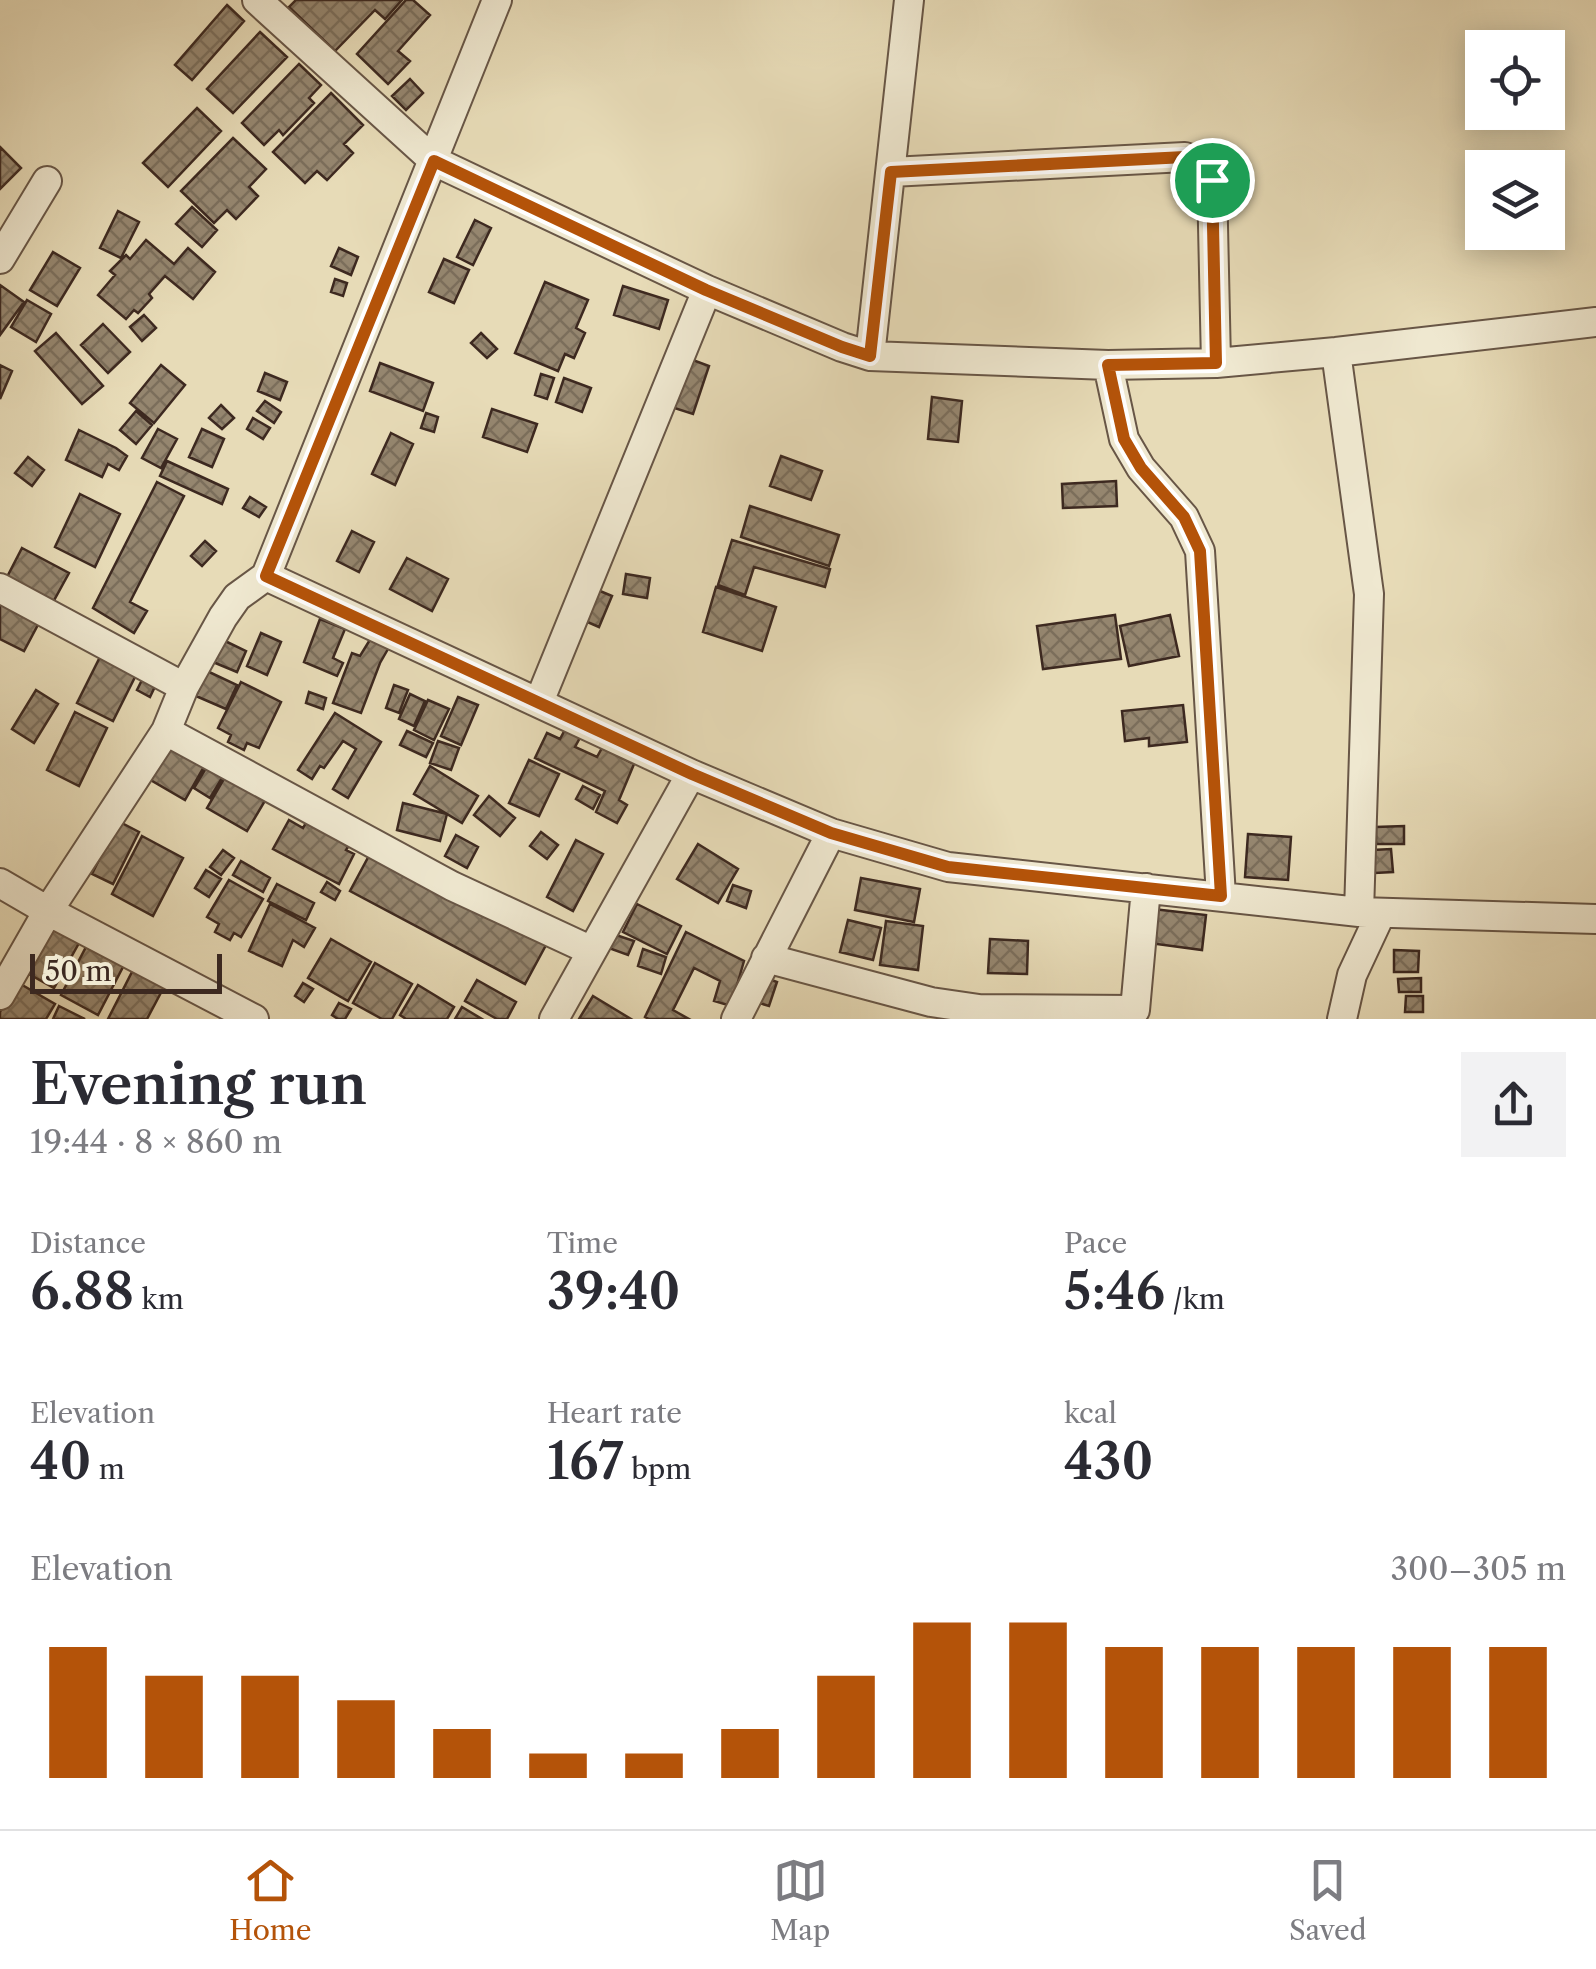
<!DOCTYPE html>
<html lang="en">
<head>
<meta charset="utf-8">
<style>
  body { margin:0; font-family:"Libre Caslon Text",serif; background:#f2f2f3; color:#2b2b33; height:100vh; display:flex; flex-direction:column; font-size:38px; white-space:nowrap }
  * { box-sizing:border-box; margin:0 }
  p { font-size:32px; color:#7c7c81 }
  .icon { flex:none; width:55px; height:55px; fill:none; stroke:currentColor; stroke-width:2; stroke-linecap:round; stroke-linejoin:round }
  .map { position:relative; height:1019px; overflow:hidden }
  .panel { display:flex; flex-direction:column; background:#fff; flex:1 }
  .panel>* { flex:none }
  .fabs { position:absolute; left:1465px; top:30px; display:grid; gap:20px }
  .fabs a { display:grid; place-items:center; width:100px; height:100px; border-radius:0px; background:#fff; box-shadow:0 5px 25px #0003; font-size:50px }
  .scale { position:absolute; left:30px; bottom:25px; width:192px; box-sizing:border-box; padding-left:10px; border:5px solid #3d2920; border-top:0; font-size:28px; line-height:35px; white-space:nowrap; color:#3d2920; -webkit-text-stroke:8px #efe8d0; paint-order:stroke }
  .pin { position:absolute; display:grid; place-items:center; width:85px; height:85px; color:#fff; margin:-42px; border:5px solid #fff; border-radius:50%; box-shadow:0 2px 10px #0007 }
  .round { display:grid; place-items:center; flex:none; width:105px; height:105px; border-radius:0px; background:#f2f2f3 }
  .headline { display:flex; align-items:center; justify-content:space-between; height:170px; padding:0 30px }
  h1 { font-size:55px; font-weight:600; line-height:75px }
  .metrics { display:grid; grid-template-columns:repeat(3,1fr); gap:15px; height:170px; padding:10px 30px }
  .metrics div { display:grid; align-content:center }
  .metrics b { font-size:50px; font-weight:600 }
  .metrics small { font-size:28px; font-weight:400 }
  .metrics p { font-size:28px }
  .chart { height:280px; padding:20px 30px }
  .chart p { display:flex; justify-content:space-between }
  .chart svg { width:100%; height:180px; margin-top:10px; stroke:#b45309; stroke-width:6 }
  .dock { display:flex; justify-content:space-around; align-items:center; height:140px; border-top:2px solid #e1e1e2; background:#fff; font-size:28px; color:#7c7c81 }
  .dock a { display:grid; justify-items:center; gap:5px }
  .dock .current { color:#b45309 }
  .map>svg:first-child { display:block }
  .building { fill:url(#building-cross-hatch); stroke:#3d2920; stroke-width:2.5 }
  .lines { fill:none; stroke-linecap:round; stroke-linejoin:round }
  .minor-casing { stroke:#685646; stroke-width:32 }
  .minor { stroke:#efe8d0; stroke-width:28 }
  .route-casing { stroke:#fff; stroke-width:20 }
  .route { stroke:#b45309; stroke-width:12 }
</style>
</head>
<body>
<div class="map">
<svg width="1596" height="1019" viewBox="0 0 1596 1019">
  <defs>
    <pattern id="building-cross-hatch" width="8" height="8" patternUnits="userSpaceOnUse" patternTransform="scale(2.5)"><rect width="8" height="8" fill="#95866f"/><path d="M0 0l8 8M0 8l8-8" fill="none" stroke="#7b6e5b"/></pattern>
  </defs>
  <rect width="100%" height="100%" fill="#e7dbb7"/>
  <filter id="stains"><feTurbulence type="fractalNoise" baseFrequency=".002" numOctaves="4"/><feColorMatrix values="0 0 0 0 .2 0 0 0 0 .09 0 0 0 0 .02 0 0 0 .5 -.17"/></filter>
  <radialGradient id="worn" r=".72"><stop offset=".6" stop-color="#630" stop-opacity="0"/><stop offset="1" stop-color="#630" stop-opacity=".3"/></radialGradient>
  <path class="building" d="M296 0H402L385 19 375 10 335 51 289 7Z
    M406 0H413L430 15 398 51 410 61 388 84 357 54Z
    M227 5 244 21 192 80 175 65Z
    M260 32 287 57 233 113 207 89Z
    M299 64 321 85 309 98 314 103 283 135 279 130 264 145 242 123Z
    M410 79 423 93 406 110 392 96Z
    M331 93 363 125 344 144 353 153 327 180 317 171 305 183 273 152Z
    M197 108 221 131 168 187 143 163Z
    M233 138 266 169 249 187 258 196 236 219 227 210 214 223 181 191Z
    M0 147 21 168 0 189Z
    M192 207 217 230 202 247 176 224Z
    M118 211 139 222 121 258 100 248Z
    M475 220 491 228 473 265 457 257Z
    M146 240 174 264 188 248 215 272 193 299 165 276 149 294 152 298 138 313 134 310 126 319 98 295 115 275 110 271 126 255 130 259Z
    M339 248 358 257 351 275 331 266Z
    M53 252 80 268 57 306 30 290Z
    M444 259 469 270 454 303 429 292Z
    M335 279 347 283 343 296 331 292Z
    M545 282 588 300 576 328 585 333 574 358 565 354 558 371 515 353Z
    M0 285 24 302 0 335Z
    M623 286 668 300 659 329 614 315Z
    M27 300 51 314 36 342 11 327Z
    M144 315 156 328 142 341 130 327Z
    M103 324 130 352 108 373 81 345Z
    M56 333 103 386 82 404 35 351Z
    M481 333 497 349 487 358 471 343Z
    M682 356 709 366 693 414 665 405Z
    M380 363 433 383 423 411 370 391Z
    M0 365 12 371 0 399Z
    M161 365 185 385 154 423 130 403Z
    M265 373 287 382 280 400 258 391Z
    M541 374 554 378 547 399 535 395Z
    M564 378 591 388 582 412 556 402Z
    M932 397 962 401 958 442 928 439Z
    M265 401 281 412 274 423 257 411Z
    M221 405 234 418 222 429 209 418Z
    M492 409 537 424 527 452 483 437Z
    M136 411 152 425 136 444 120 430Z
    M426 413 438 417 434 432 421 428Z
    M253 418 270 428 263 439 247 429Z
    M158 429 177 439 161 468 142 458Z
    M202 429 224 439 212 467 189 457Z
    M79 430 116 448 127 456 119 470 108 464 102 477 66 460Z
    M391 433 413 444 395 485 372 474Z
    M781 456 822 471 811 500 770 486Z
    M28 457 44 470 32 486 15 473Z
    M167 461 228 489 222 504 160 476Z
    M1116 481 1117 506 1063 508 1062 484Z
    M157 482 184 496 130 602 147 611 134 633 93 608Z
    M80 494 120 514 95 567 55 547Z
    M250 497 266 507 259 517 243 508Z
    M750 506 839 535 829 566 741 537Z
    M352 531 374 542 359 572 337 561Z
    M732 540 830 569 825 587 754 567 745 595 718 585Z
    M205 541 216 551 202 566 191 556Z
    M22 548 69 573 52 604 6 579Z
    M407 558 448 579 432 611 390 589Z
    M626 574 650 578 647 598 623 594Z
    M588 586 612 596 599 627 576 617Z
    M716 587 776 607 762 651 703 632Z
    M0 597 41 619 24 651 0 639Z
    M1115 615 1121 659 1043 669 1037 626Z
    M1170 615 1179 656 1129 666 1120 626Z
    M320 619 345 629 333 658 343 663 337 676 304 662Z
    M261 633 281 642 267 675 247 666Z
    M371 638 388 649 380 663 361 713 333 703 352 653 360 656Z
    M223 640 246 651 237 672 213 662Z
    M104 649 140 667 113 721 77 703Z
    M207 671 237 685 226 709 196 696Z
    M146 672 159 678 150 697 137 690Z
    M241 682 281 702 259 748 247 743 244 750 228 742 231 735 218 728Z
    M394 685 408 690 399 713 386 708Z
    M36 690 58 704 34 743 12 729Z
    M309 692 326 698 323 709 306 703Z
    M410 694 425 701 414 726 399 719Z
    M458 697 478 705 461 745 441 736Z
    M428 700 449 709 434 740 414 730Z
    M1183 705 1187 742 1149 746V738L1125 741 1122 711Z
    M75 712 107 728 79 786 47 770Z
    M335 713 381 742 348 798 333 789 356 749 343 741 324 768 320 766 312 779 298 770Z
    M567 726 582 734 575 747 597 757 602 748 634 764 619 800 627 805 617 823 596 812 605 791 535 758 547 733 560 739Z
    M407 731 433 743 426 757 400 745Z
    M163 738 206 763 185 800 142 775Z
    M438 741 459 748 451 770 430 763Z
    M529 760 559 774 539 816 509 803Z
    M209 763 225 773 210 798 194 788Z
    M430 766 478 796 462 823 414 794Z
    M229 770 269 794 247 831 207 808Z
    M583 786 600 795 593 809 576 799Z
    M489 796 515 818 500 836 474 815Z
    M403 803 447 814 440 841 397 830Z
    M289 820 303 828 307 821 350 844 346 850 354 854 339 884 273 849Z
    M118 821 139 832 113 884 92 874Z
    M1404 826V844H1376V827Z
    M541 832 558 845 547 859 530 846Z
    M1248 834 1291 837 1288 880 1245 877Z
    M456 835 478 847 467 868 445 856Z
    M142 836 183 858 153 916 112 894Z
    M576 840 603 854 573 911 547 897Z
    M698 844 738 869 718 903 677 879Z
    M1391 849 1393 872 1375 873 1373 850Z
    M223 850 234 858 221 875 210 867Z
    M371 852 546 945 525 984 350 891Z
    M241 861 270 878 263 892 233 875Z
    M206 870 221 879 209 897 195 888Z
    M861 878 920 889 914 922 855 910Z
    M229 880 263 899 241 937 234 933 230 940 215 932 219 924 207 917Z
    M327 882 340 891 335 900 321 892Z
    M277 884 314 903 306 920 268 901Z
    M733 885 751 891 746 908 727 901Z
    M270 904 315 928 304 947 293 940 282 966 249 951Z
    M637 904 681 926 667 954 623 932Z
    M1153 909 1206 915 1202 950 1149 943Z
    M848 920 881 928 873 960 840 952Z
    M886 921 923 926 918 970 880 965Z
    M45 924 79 943 54 988 20 969Z
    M686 932 744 961 731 1006 714 1001 720 981 694 968 673 1010 689 1019H649L645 1017Z
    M610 933 634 941 628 955 606 947Z
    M331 939 371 962 348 1001 308 978Z
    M990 939 1028 941 1027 974 988 973Z
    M87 945 124 965 98 1015 61 995Z
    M643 949 666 957 661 974 638 966Z
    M1394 950 1419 951 1418 972H1394Z
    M375 963 412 984 392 1019H382L353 1003Z
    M134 968 165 985 147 1019H108Z
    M766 978 777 982 769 1006 759 1003Z
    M1421 978V992H1399L1398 979Z
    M477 980 516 1002 507 1019H497L465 1001Z
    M17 982 55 1004 46 1019H0V1012Z
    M303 983 313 989 304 1002 295 996Z
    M418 985 454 1007 447 1019H406L400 1015Z
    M593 996 631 1019H579Z
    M1406 996H1423V1012H1405Z
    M339 1003 351 1009 345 1019H338L332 1015Z
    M59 1006 85 1019H53Z
    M462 1007 482 1019H455Z"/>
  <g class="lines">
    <g class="minor-casing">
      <path id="minor" d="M257 0 434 161 707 290 842 347 870 356 1108 365 1216 363 1336 352 1596 322
        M497 0 266 576 691 774 554 1019
        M891 172 1185 157 1202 165 1212 180 1216 363
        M0 259 47 181
        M1336 352 1369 594 1359 912
        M870 356 909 0
        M1108 365 1124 439 1141 468 1184 517 1200 551 1221 896
        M0 588 184 687
        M539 702 707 290
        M166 731 452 886 592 951
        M691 774 831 833 948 867 1359 912 1596 919
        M0 883 48 911 254 1019
        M766 958 931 1002 979 1009 1135 1010 1146 888
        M0 995 48 911 166 731 184 687 223 617 237 597 266 576
        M736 1019 831 833
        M1342 1019 1352 975 1381 913"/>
    </g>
    <use href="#minor" class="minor"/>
  </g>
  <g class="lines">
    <g class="route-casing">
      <path id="route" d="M1185 157 1202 165 1212 180 1216 363 1108 365 1124 439 1141 468 1184 517 1200 551 1221 896 948 867 831 833 692 774 266 576 434 161 706 290 842 347 870 356 891 172Z"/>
    </g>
    <use href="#route" class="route"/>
  </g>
  <rect width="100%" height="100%" filter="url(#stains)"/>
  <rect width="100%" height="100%" fill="url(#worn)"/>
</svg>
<div class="fabs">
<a><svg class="icon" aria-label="locate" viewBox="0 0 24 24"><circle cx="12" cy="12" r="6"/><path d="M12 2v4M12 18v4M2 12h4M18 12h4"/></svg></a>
<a><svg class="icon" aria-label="layers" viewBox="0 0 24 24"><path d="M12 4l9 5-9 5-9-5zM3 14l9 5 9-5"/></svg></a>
</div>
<div class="scale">50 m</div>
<div class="pin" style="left:1212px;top:180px;background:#1e9e55"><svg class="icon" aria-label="arrive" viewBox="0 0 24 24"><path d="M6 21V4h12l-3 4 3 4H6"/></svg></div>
</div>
<section class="panel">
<div class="headline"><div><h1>Evening run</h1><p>19:44 · 8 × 860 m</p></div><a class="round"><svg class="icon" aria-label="share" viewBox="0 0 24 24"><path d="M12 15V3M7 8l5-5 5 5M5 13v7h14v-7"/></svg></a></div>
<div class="metrics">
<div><p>Distance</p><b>6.88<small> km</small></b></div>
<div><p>Time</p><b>39:40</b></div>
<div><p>Pace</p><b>5:46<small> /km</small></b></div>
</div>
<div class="metrics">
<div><p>Elevation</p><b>40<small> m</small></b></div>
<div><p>Heart rate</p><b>167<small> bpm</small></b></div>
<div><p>kcal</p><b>430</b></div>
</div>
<div class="chart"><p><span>Elevation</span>300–305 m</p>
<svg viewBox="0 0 160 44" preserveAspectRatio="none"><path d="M5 44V12M15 44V19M25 44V19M35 44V25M45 44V32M55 44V38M65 44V38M75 44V32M85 44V19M95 44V6M105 44V6M115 44V12M125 44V12M135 44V12M145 44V12M155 44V12"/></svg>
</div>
</section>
<nav class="dock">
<a class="current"><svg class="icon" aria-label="home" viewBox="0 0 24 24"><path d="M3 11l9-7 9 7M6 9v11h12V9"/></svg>Home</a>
<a><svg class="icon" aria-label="map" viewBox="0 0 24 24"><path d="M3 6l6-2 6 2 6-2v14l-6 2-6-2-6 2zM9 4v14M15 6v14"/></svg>Map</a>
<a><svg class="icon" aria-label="saved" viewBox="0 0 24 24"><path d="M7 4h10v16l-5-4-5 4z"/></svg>Saved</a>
</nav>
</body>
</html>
